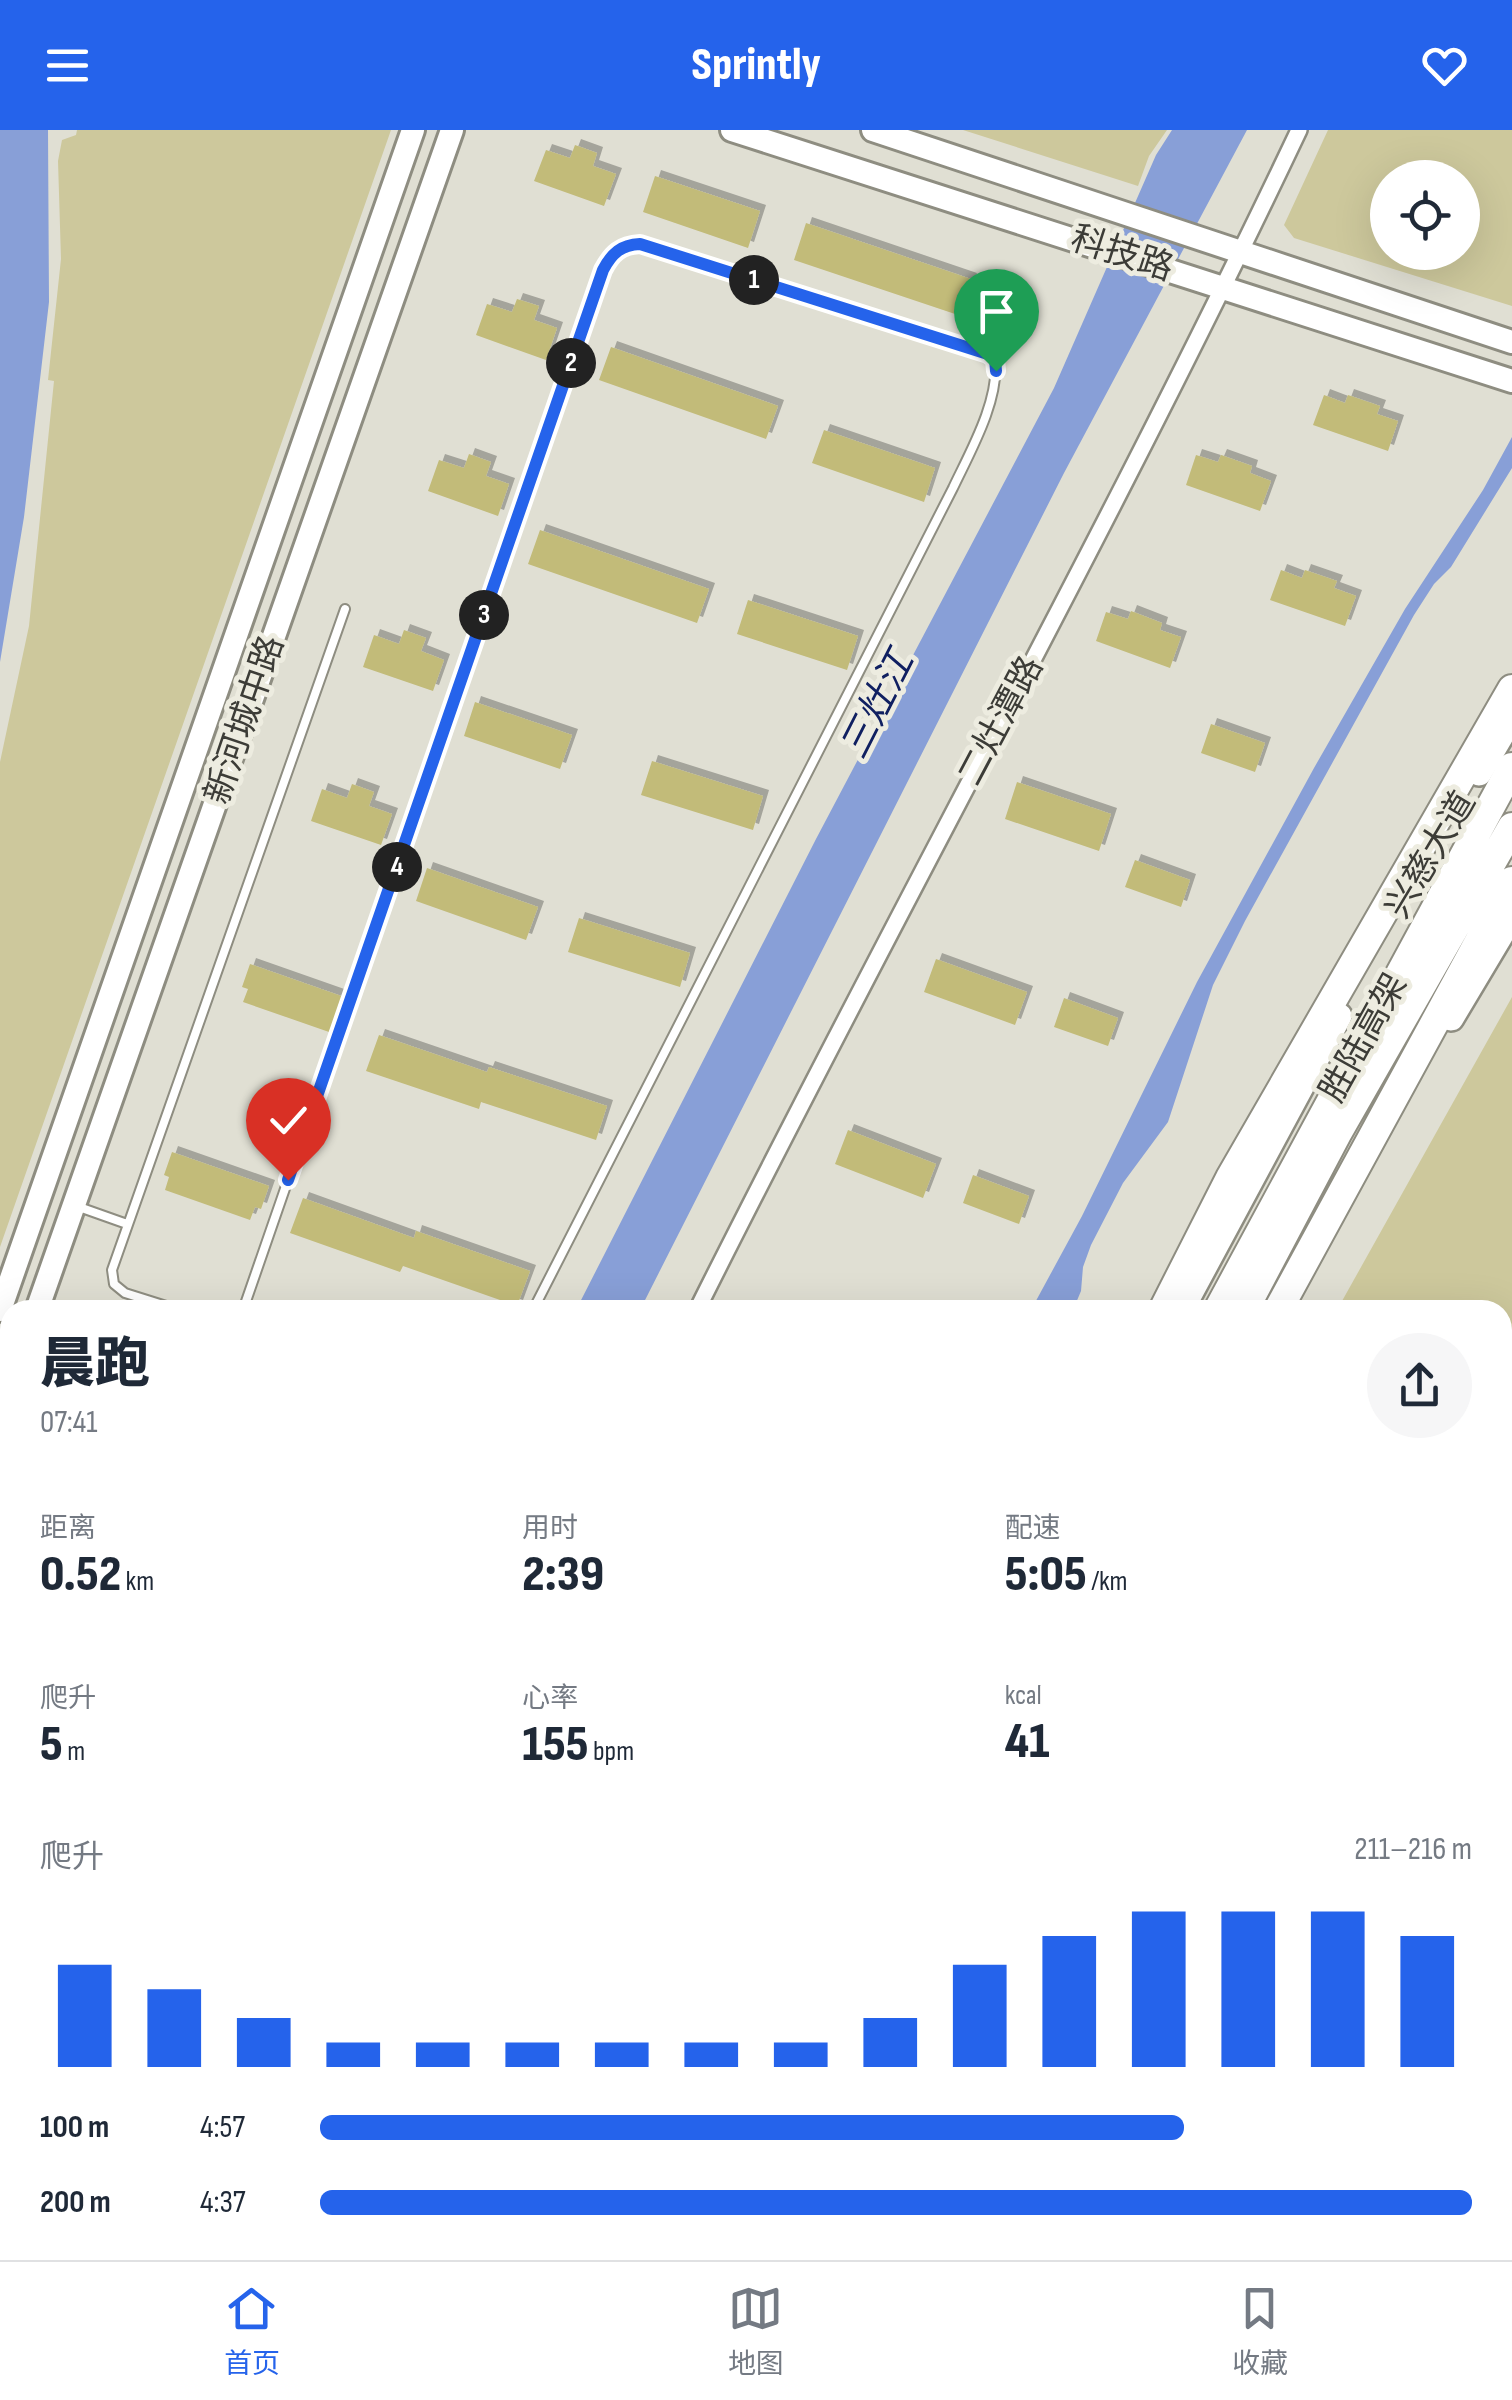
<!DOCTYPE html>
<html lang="zh">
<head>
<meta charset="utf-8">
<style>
  body { margin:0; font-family:"Sofia Sans Condensed","Noto Sans SC",sans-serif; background:#f6f6f7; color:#1f2937; height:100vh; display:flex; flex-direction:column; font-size:38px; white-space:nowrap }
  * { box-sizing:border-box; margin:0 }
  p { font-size:32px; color:#747a83 }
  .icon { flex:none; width:55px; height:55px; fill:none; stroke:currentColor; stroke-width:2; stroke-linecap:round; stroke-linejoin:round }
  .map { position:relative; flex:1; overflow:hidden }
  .details { position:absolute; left:0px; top:1170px; width:1512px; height:960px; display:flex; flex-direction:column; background:#fff; border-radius:30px 30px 0 0; box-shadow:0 10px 40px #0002 }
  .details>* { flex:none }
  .fabs { position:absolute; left:1370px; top:30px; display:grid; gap:20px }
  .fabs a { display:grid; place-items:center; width:110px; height:110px; border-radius:50%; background:#fff; box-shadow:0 10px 40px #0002; font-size:50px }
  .pin { position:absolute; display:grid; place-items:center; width:85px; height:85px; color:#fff; margin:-102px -42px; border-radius:50% 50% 50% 0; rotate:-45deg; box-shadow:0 0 10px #0007 }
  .pin .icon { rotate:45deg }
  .km { position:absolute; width:50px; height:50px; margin:-25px; border-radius:50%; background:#222; color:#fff; font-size:28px; line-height:50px; text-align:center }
  .round { display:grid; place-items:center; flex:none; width:105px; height:105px; border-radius:52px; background:#f6f6f7 }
  .overview { display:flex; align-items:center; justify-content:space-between; height:170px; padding:0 40px }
  h1 { font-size:55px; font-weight:800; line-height:75px }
  .figures { display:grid; grid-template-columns:repeat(3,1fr); gap:15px; height:170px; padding:10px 40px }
  .figures div { display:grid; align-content:center }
  .figures b { font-size:50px; font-weight:800 }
  .figures small { font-size:28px; font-weight:400 }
  .figures p { font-size:28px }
  .chart { height:280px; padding:20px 40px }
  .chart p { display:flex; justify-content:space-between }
  .chart svg { width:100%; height:180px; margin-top:10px; stroke:#2563eb; stroke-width:6 }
  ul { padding:0 40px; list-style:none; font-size:32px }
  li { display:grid; grid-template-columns:160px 120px 1fr; align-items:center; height:75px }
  li i { height:25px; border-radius:12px; background:#2563eb }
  header { display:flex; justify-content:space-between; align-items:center; height:130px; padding:0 40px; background:#2563eb; color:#fff; font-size:45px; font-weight:800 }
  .menu { display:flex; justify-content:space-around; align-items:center; height:140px; border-top:2px solid #e0e1e3; background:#fff; font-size:28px; color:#747a83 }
  .menu a { display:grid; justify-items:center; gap:5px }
  .menu .current { color:#2563eb }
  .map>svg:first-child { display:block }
  .built { fill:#d5d3bf }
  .green { fill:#cdc89c; fill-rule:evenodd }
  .water { fill:#889fd7 }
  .building { fill:#c2bb79; filter:url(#shadow) }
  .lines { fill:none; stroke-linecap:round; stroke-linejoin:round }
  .lane-casing { stroke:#8e8d81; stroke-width:12 }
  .street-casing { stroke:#8e8d81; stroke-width:20 }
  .secondary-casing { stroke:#8e8d81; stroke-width:28 }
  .primary-casing { stroke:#8e8d81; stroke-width:30 }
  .highway-casing { stroke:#8e8d81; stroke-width:32 }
  .path { stroke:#ababa1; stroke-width:4; stroke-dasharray:2.5 8; stroke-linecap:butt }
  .lane { stroke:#fff; stroke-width:8 }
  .street { stroke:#fff; stroke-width:15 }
  .secondary { stroke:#fff; stroke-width:22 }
  .primary { stroke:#fff; stroke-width:25 }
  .highway { stroke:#fff; stroke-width:28 }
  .route-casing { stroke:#fff; stroke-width:20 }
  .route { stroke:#2563eb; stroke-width:12 }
  .labels { text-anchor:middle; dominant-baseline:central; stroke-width:10; stroke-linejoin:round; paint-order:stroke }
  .street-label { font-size:35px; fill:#3c3c37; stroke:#edece0 }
  .water-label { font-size:38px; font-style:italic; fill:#102061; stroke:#edece0 }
</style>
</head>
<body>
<header><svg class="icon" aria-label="menu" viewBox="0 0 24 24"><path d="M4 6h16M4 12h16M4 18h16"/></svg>Sprintly<svg class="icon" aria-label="heart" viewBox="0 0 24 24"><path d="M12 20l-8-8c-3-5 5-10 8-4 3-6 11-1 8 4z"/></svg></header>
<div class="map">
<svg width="1512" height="2130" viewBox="0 0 1512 2130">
  <defs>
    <filter id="shadow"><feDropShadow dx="6" dy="-6" stdDeviation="0" flood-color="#0004"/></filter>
  </defs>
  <rect width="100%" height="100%" fill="#e0dfd3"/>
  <path class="built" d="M1503 1942 1512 1945V2130H940L944 2120H1502Z"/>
  <path class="green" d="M77 0H391L0 1117V632L29 496 54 251 48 250 61 129 58 31 62 10 76 5Z
    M963 0H1167L1149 26 1138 56Z
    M1328 0H1512V176L1294 108 1284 95ZM1388 48H1462V122H1388Z
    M1512 867V1802L1502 1799V1180H1337Z"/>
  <path class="water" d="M0 0H48L49 172 24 387 0 532Z
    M1172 0H1247L1064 343 640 1180H576L816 709 1054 258 1156 25Z
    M1512 307V338L1451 437 1434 454 1414 485 1245 791 1213 855 1168 992 1123 1053 1091 1115 1083 1137 1081 1161 1073 1180H1031L1082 1086 1197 852 1314 638 1405 479 1483 360Z"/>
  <path class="building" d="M575 15 597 23 593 36 616 44 604 76 534 51 546 20 570 28Z
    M655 46 760 81 748 118 643 82Z
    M806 93 971 149 958 185 794 130Z
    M517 169 539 176 534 190 557 198 546 230 476 205 487 174 512 182Z
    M611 217 778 276 766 309 599 250Z
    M1324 265 1345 273 1348 265 1380 276 1377 284 1398 291 1388 321 1313 295Z
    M824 300 935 338 924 372 812 333Z
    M469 324 491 332 486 346 509 354 498 386 428 361 439 330 464 338Z
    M1196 325 1218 332 1221 325 1252 336 1250 343 1271 351 1260 381 1186 355Z
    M540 400 709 459 697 493 528 434Z
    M1281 440 1302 448 1305 440 1337 451 1334 458 1356 466 1345 496 1270 470Z
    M748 470 858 506 847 540 737 504Z
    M1131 481 1162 493 1160 500 1181 507 1170 538 1096 511 1106 482 1128 489Z
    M404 500 426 508 421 521 444 530 433 561 363 537 374 505 399 514Z
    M475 572 572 605 560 639 464 606Z
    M1211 594 1265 613 1255 642 1201 623Z
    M652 631 763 666 753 700 641 665Z
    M1017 652 1111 684 1099 721 1005 689Z
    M352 654 374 662 369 676 392 684 381 715 311 691 322 659 347 668Z
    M1135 730 1190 750 1181 777 1125 757Z
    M427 738 538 777 526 810 416 771Z
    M579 788 690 823 680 857 568 822Z
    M936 829 1027 862 1015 895 924 862Z
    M250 834 344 867 329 902 243 872 248 859 242 857Z
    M1064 868 1118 888 1108 916 1054 897Z
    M379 905 487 942 489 937 607 976 596 1010 481 972 479 979 366 941Z
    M848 1000 936 1034 923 1068 835 1034Z
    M172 1022 269 1056 261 1079 255 1077 250 1090 165 1060 169 1047 164 1045Z
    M973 1045 1029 1066 1019 1094 963 1073Z
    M303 1068 414 1108 416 1101 530 1141 517 1176 403 1136 400 1142 290 1103Z"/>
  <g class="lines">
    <g class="lane-casing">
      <path id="lane" d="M79 1077 127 1094
        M179 1180 125 1163 114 1154 112 1140 345 479
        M243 1180 603 140C612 123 621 115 641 114L988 224 995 229C1000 270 970 322 953 358L533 1180"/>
    </g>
    <g class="street-casing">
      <path id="street" d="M697 1180C894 785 1110 399 1299 0"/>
    </g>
    <g class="secondary-casing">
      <path id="secondary" d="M732 0 1512 251
        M873 0 1512 212
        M0 1180 413 0
        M37 1180 452 0
        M0 1287 10 1258
        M0 1448 10 1450
        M0 1480 10 1482
        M1502 1845 1512 1848
        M1502 1888 1512 1891
        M228 2130 233 2120"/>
    </g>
    <g class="primary-casing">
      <path id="primary" d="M1479 643 1512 587
        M1451 888 1512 786
        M1181 1180 1339 886
        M839 2130 844 2120"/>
    </g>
    <g class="highway-casing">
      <path id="highway" d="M1163 1180 1230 1048 1512 559
        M1218 1180 1512 637
        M1244 1180 1338 1002 1512 697
        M1278 1180 1512 751
        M739 2130 743 2120
        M775 2130 779 2120
        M799 2130 803 2120"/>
    </g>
    <path class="path" d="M0 1409 10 1412
      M0 1503 10 1506"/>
    <use href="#lane" class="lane"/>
    <use href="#street" class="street"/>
    <use href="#secondary" class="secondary"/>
    <use href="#primary" class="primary"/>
    <use href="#highway" class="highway"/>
  </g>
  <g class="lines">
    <g class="route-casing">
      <path id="route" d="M288 1050 603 140C612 123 621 115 640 114L988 224 995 229 996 241"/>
    </g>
    <use href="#route" class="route"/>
  </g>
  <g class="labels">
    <g class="street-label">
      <text transform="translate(1122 124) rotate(18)">科技路</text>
      <text transform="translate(245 590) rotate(-71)">新河城中路</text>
      <text transform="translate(1001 591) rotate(-62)">二灶潭路</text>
      <text transform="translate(1431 725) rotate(-59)">兴慈大道</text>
      <text transform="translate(1364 908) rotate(-61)">胜陆高架</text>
    </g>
    <g class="water-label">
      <text transform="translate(878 575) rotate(-63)">三灶江</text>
    </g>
  </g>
</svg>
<div class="fabs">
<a><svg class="icon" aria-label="locate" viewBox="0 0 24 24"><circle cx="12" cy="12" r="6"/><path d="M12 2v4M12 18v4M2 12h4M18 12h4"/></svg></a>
</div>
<div class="pin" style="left:996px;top:241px;background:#1e9e55"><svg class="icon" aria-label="arrive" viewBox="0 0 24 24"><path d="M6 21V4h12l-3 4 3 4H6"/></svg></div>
<div class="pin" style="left:288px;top:1050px;background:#d93025"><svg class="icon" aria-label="check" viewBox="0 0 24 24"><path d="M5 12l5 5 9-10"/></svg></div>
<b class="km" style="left:754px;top:150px">1</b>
<b class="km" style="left:571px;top:233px">2</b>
<b class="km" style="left:484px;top:485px">3</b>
<b class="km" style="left:397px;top:737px">4</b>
<section class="details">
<div class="overview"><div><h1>晨跑</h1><p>07:41</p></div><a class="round"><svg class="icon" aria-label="share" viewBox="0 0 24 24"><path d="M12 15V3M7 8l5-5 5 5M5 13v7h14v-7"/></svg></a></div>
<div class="figures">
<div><p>距离</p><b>0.52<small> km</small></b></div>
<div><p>用时</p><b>2:39</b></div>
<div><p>配速</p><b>5:05<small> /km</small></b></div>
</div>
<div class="figures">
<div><p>爬升</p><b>5<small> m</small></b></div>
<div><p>心率</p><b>155<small> bpm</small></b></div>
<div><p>kcal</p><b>41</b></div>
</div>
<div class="chart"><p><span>爬升</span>211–216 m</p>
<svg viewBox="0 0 160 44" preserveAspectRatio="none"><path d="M5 44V19M15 44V25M25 44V32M35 44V38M45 44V38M55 44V38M65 44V38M75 44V38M85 44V38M95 44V32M105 44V19M115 44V12M125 44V6M135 44V6M145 44V6M155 44V12"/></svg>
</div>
<ul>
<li><b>100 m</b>4:57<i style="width:75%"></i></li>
<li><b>200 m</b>4:37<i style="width:100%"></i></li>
</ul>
</section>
</div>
<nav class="menu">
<a class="current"><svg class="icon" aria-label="home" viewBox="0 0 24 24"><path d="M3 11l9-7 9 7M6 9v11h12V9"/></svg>首页</a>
<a><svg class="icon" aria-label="map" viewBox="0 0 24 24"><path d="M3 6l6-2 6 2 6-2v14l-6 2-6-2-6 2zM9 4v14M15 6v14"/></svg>地图</a>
<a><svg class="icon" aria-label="saved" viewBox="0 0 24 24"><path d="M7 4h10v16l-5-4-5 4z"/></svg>收藏</a>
</nav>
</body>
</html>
